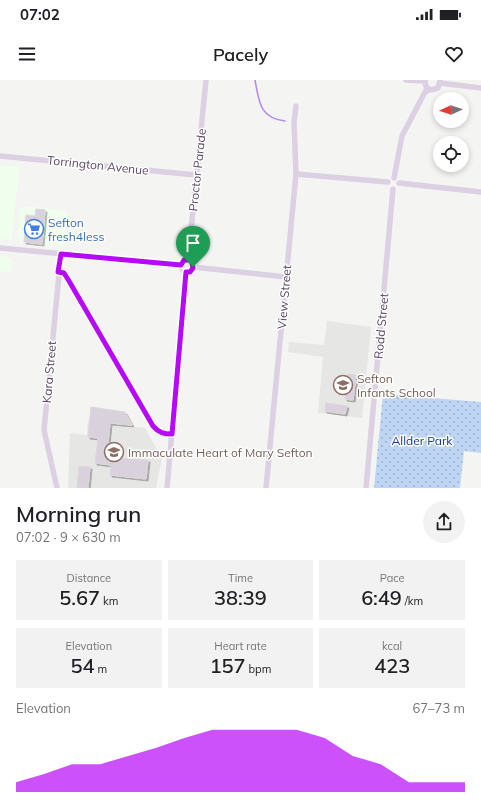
<!DOCTYPE html>
<html lang="en">
<head>
<meta charset="utf-8">
<style>
  body { margin:0; font-family:Mulish,sans-serif; background:#f2f2f2; color:#202124; height:100vh; display:flex; flex-direction:column; font-size:15px; white-space:nowrap }
  * { box-sizing:border-box; margin:0 }
  p { font-size:13px; color:#757577 }
  .icon { flex:none; width:22px; height:22px; fill:none; stroke:currentColor; stroke-width:2; stroke-linecap:round; stroke-linejoin:round }
  .map { position:relative; height:408px; overflow:hidden }
  .details { display:flex; flex-direction:column; background:#fff; flex:1 }
  .details>* { flex:none }
  .needle { width:26px; rotate:266deg }
  .tools { position:absolute; left:433px; top:12px; display:grid; gap:8px }
  .tools a { display:grid; place-items:center; width:36px; height:36px; border-radius:50%; background:#fff; box-shadow:0 2px 6px #0003; font-size:20px }
  .pin { position:absolute; display:grid; place-items:center; width:34px; height:34px; color:#fff; margin:-41px -17px; border-radius:50% 50% 50% 0; rotate:-45deg; box-shadow:0 0 4px #0007 }
  .pin .icon { rotate:45deg }
  .round { display:grid; place-items:center; flex:none; width:42px; height:42px; border-radius:21px; background:#f2f2f2 }
  .headline { display:flex; align-items:center; justify-content:space-between; height:68px; padding:0 16px }
  h1 { font-size:22px; font-weight:600; line-height:30px }
  .metrics { display:grid; grid-template-columns:repeat(3,1fr); gap:6px; height:68px; padding:4px 16px }
  .metrics div { display:grid; align-content:center; border-radius:0px; background:#f2f2f2; text-align:center }
  .metrics b { font-size:20px; font-weight:600 }
  .metrics small { font-size:11px; font-weight:400 }
  .metrics p { font-size:11px }
  .chart { height:112px; padding:8px 16px }
  .chart p { display:flex; justify-content:space-between }
  .chart svg { width:100%; height:72px; margin-top:4px; fill:#b808f8; opacity:.7 }
  .status { display:flex; justify-content:space-between; align-items:center; height:28px; padding:0 20px; background:#fff; direction:ltr }
  .status svg { height:11px; fill:currentColor }
  header { display:flex; justify-content:space-between; align-items:center; height:52px; padding:0 16px; background:#fff; font-size:18px; font-weight:600 }
  .map>svg:first-child { display:block }
  .commercial { fill:#effeed }
  .education { fill:#e6e6e4 }
  .park { fill:url(#park-dots) }
  .lines { fill:none; stroke-linecap:round; stroke-linejoin:round }
  .stream { stroke:#b187f5; stroke-width:1.5 }
  .building { fill:#d9d1db; stroke:#ddd6de; filter:url(#shadow) }
  .minor { stroke:#dcd0e3; stroke-width:5.5 }
  .route-casing { stroke:#fff; stroke-width:8 }
  .route { stroke:#b808f8; stroke-width:5 }
  .labels { text-anchor:middle; dominant-baseline:central; stroke-width:3; stroke-linejoin:round; paint-order:stroke }
  .street-label { font-size:12px; fill:#594862; stroke:#fff }
  .shop-label { font-size:12px; fill:#366cbe; stroke:#fff; text-anchor:start }
  .education-label { font-size:12px; fill:#785e54; stroke:#fff; text-anchor:start }
  .park-label { font-size:12px; fill:#0e388d; stroke:#fff }
</style>
</head>
<body>
<div class="status"><b>07:02</b><svg viewBox="0 0 49 12"><path d="M0 12V9h3v3zM5 12V6h3v6zM10 12V3h3v9zM15 12V0h3v12zM26 1h20v11H26zM47 4h2v5h-2z"/></svg></div>
<header><svg class="icon" aria-label="menu" viewBox="0 0 24 24"><path d="M4 6h16M4 12h16M4 18h16"/></svg>Pacely<svg class="icon" aria-label="heart" viewBox="0 0 24 24"><path d="M12 20l-8-8c-3-5 5-10 8-4 3-6 11-1 8 4z"/></svg></header>
<div class="map">
<svg width="481" height="408" viewBox="0 0 481 408">
  <defs>
    <pattern id="park-dots" width="8" height="8" patternUnits="userSpaceOnUse"><rect width="8" height="8" fill="#bed6f4"/><path d="M2 2h.1M6 6h.1" fill="none" stroke="#9db0c9" stroke-width="1.8" stroke-linecap="round"/></pattern>
    <filter id="shadow"><feDropShadow dx="2" dy="2" stdDeviation="0" flood-color="#0004"/></filter>
  </defs>
  <rect width="100%" height="100%" fill="#f4f5f2"/>
  <path class="commercial" d="M0 85 18 86 19 88 12 159 11 160 0 159Z
    M24 126 67 131 64 166 21 162 18 158 20 130Z
    M0 176 12 178 11 192 0 191Z"/>
  <path class="education" d="M327 241 371 247 362 338 318 333 323 277 288 272 289 262 324 265Z
    M88 341 145 348 162 378 156 408H68L70 353 87 355Z"/>
  <path class="park" d="M383 314 481 322V373L464 371 460 408H374Z"/>
  <g class="lines">
    <path class="stream" d="M255 0C259 21 259 38 285 41"/>
  </g>
  <path class="building" d="M36 129 45 130 42 164 24 162 26 135 35 136Z
    M348 294 356 295 353 320 345 319Z
    M326 323 347 326 345 334 325 331Z
    M91 327 125 332 132 345 110 343 108 363H112L110 377 148 380 146 399 110 395 111 385 95 383 98 358 88 357Z
    M79 386 90 387 88 408H77Z"/>
  <g class="lines">
    <path class="minor" d="M406 0 425 1
      M425 0 426 7 431 10 438 8 440 0
      M440 3 481 8
      M0 76 196 95
      M296 94 388 102
      M394 98 402 56 425 12 429 10
      M399 103 481 112
      M0 168 181 185
      M181 186a6 6 0 1 1 12 0a6 6 0 1 1-12 0Z
      M188 180 206 0
      M193 187 286 197
      M58 192 64 193 69 201 153 346C159 353 164 354 172 354
      M57 408 44 350 61 174
      M167 408 186 192
      M266 408 296 94 294 42 296 26
      M366 408 393 109"/>
  </g>
  <g class="lines">
    <g class="route-casing">
      <path id="route" d="M61 174 181 185 184 180H189L192 182 193 188 190 192H186L172 354C164 354 159 353 153 346L69 201 64 193 58 192Z"/>
    </g>
    <use href="#route" class="route"/>
  </g>
  <defs>
    <g id="supermarket-ring" transform="scale(1)"><circle r="9.5" fill="#fff" stroke="#3f7fe0" stroke-width="1.5"/><path d="M-6-5.5h2.5l.6 2H6L4.5 2H-2.5L-4.4-4H-6ZM-1.5 3.2a1.3 1.3 0 1 0 .1 0ZM3 3.2a1.3 1.3 0 1 0 .1 0Z" fill="#3f7fe0"/></g>
    <g id="school-ring" transform="scale(1)"><circle r="9.5" fill="#fff" stroke="#8d6e63" stroke-width="1.5"/><path d="M0-5L7-2L0 1L-7-2ZM-4 1L0 2.5L4 1V4Q0 6-4 4Z" fill="#8d6e63"/></g>
  </defs>
  <g fill-rule="evenodd">
    <use href="#supermarket-ring" x="34" y="149"/>
    <use href="#school-ring" x="343" y="305"/>
    <use href="#school-ring" x="114" y="372"/>
  </g>
  <g class="labels">
    <g class="street-label">
      <text transform="translate(98 85) rotate(6)">Torrington Avenue</text>
      <text transform="translate(197 90) rotate(-84)">Proctor Parade</text>
      <text transform="translate(284 217) rotate(-85)">View Street</text>
      <text transform="translate(381 246) rotate(-85)">Rodd Street</text>
      <text transform="translate(49 292) rotate(-85)">Kara Street</text>
    </g>
    <g class="shop-label">
      <text x="48" y="142">Sefton<tspan x="48" dy="14">fresh4less</tspan></text>
    </g>
    <g class="education-label">
      <text x="357" y="298">Sefton<tspan x="357" dy="14">Infants School</tspan></text>
      <text x="128" y="372">Immaculate Heart of Mary Sefton</text>
    </g>
    <g class="park-label">
      <text x="422" y="360">Allder Park</text>
    </g>
  </g>
</svg>
<div class="tools">
<a><svg class="needle" viewBox="-14 -14 28 28"><path d="M0-13l5 13h-10z" fill="#e53935"/><path d="M0 13l5-13h-10z" fill="#757577"/></svg></a>
<a><svg class="icon" aria-label="locate" viewBox="0 0 24 24"><circle cx="12" cy="12" r="6"/><path d="M12 2v4M12 18v4M2 12h4M18 12h4"/></svg></a>
</div>
<div class="pin" style="left:193px;top:187px;background:#1e9e55"><svg class="icon" aria-label="arrive" viewBox="0 0 24 24"><path d="M6 21V4h12l-3 4 3 4H6"/></svg></div>
</div>
<section class="details">
<div class="headline"><div><h1>Morning run</h1><p>07:02 · 9 × 630 m</p></div><a class="round"><svg class="icon" aria-label="share" viewBox="0 0 24 24"><path d="M12 15V3M7 8l5-5 5 5M5 13v7h14v-7"/></svg></a></div>
<div class="metrics">
<div><p>Distance</p><b>5.67<small> km</small></b></div>
<div><p>Time</p><b>38:39</b></div>
<div><p>Pace</p><b>6:49<small> /km</small></b></div>
</div>
<div class="metrics">
<div><p>Elevation</p><b>54<small> m</small></b></div>
<div><p>Heart rate</p><b>157<small> bpm</small></b></div>
<div><p>kcal</p><b>423</b></div>
</div>
<div class="chart"><p><span>Elevation</span>67–73 m</p>
<svg viewBox="0 0 160 44" preserveAspectRatio="none"><path d="M0 44V38L10 33L20 27L30 27L40 22L50 17L60 11L70 6L80 6L90 6L100 6L110 11L120 22L130 27L140 38L150 38L160 38V44z"/></svg>
</div>
</section>
</body>
</html>
